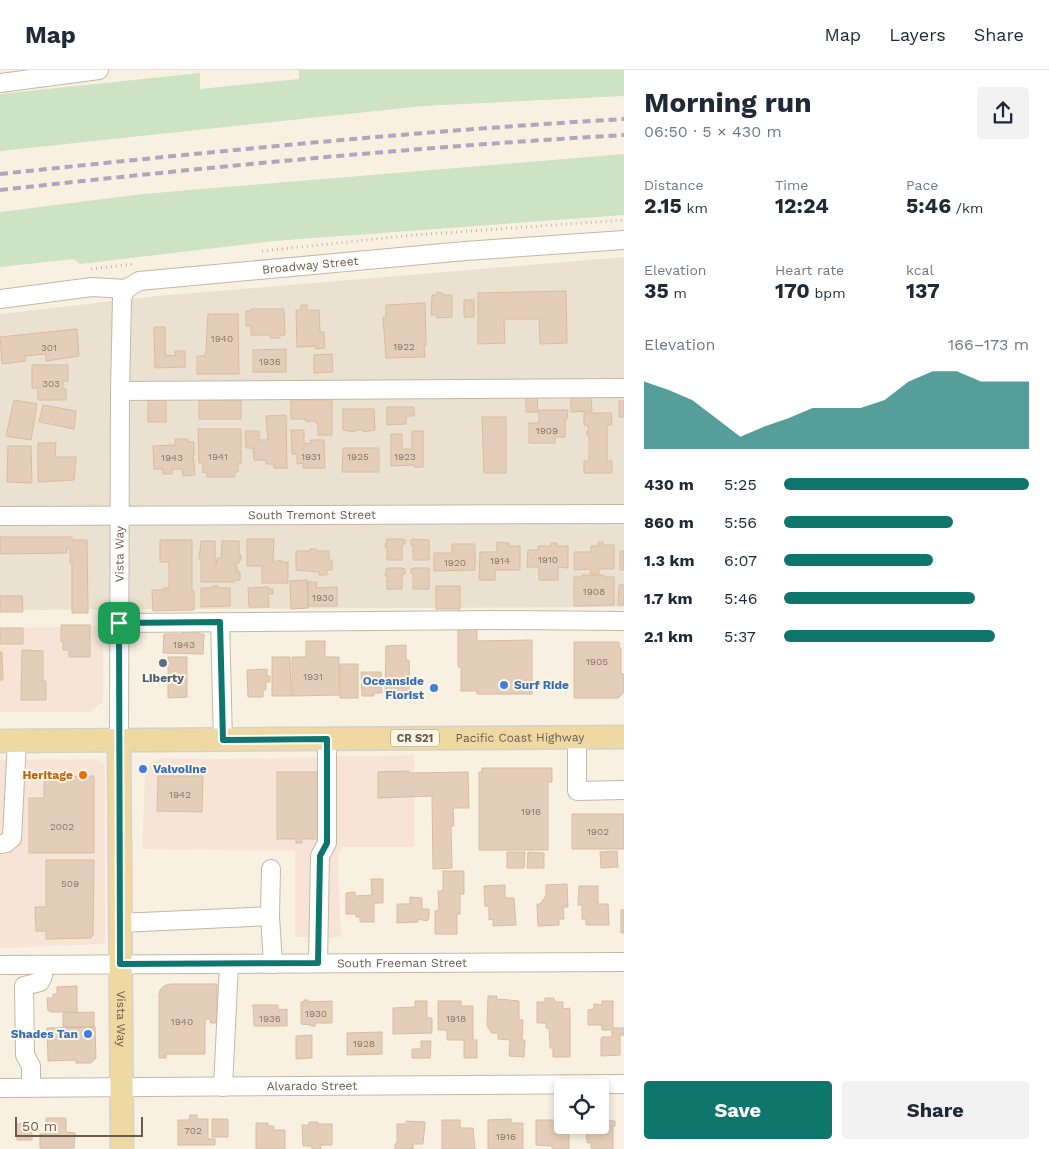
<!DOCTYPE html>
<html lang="en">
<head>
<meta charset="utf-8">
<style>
  body { margin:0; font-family:"Work Sans",sans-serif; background:#f2f2f3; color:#1f2937; height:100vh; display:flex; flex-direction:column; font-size:19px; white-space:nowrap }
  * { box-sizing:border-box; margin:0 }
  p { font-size:16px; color:#747a83 }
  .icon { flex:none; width:28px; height:28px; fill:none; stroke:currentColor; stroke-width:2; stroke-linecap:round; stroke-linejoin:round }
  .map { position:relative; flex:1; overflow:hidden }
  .drawer { display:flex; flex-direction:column; background:#fff; width:425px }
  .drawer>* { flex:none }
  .buttons { position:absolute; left:554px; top:1009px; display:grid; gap:10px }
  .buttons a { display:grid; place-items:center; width:55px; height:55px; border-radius:5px; background:#fff; box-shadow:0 2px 8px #0003; font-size:25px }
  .scale { position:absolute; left:15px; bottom:12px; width:128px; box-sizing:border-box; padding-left:5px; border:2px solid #6c5a4c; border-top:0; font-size:14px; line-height:18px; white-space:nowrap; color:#6c5a4c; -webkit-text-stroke:4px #fcf6e7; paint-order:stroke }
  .pin { position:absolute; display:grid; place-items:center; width:42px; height:42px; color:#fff; margin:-21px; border-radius:10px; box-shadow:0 2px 8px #0006 }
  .round { display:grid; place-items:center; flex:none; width:52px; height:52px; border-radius:5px; background:#f2f2f3 }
  .summary { display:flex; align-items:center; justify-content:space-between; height:85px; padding:0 20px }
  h1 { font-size:28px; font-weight:700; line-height:38px }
  .stats { display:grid; grid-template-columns:repeat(3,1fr); gap:8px; height:85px; padding:5px 20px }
  .stats div { display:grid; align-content:center }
  .stats b { font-size:21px; font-weight:700 }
  .stats small { font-size:14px; font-weight:400 }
  .stats p { font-size:14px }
  .chart { height:140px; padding:10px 20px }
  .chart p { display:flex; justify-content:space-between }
  .chart svg { width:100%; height:90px; margin-top:5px; fill:#0f766e; opacity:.7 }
  .primary-button { display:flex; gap:10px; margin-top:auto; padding:10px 20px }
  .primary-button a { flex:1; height:58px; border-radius:5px; background:#0f766e; color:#fff; font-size:20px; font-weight:700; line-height:58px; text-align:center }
  .primary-button a+a { background:#f2f2f3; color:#1f2937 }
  ul { padding:0 20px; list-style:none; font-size:16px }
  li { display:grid; grid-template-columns:80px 60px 1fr; align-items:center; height:38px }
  li i { height:12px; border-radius:6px; background:#0f766e }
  header { display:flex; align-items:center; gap:30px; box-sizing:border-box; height:70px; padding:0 25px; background:#fff; border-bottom:1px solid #e0e1e3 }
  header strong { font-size:24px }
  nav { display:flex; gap:28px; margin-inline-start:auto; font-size:18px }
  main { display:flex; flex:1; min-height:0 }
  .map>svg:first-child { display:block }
  .residential { fill:#ebe1d0 }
  .commercial { fill:#f7e4d7 }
  .green { fill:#cde3c3 }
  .building { fill:#e4ceb9; stroke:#d9bca0 }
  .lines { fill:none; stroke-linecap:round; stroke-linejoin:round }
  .minor-casing { stroke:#c5b8a8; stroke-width:20 }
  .major-casing { stroke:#d6d1cd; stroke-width:25 }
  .path { stroke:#cdb7a2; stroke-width:3; stroke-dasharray:1 4; stroke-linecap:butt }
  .minor { stroke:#fff; stroke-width:18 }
  .major { stroke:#eed9a3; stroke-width:22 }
  .rail { stroke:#b5a3bf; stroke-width:4; stroke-dasharray:8 5; stroke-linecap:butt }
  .route-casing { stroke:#fff; stroke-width:10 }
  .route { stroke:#0f766e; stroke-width:6 }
  .service-dot { fill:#5c6f8a; stroke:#fcf6e7; stroke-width:2 }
  .shop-dot { fill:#3f7fe0; stroke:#fcf6e7; stroke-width:2 }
  .food-dot { fill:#e8710a; stroke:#fcf6e7; stroke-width:2 }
  .labels { text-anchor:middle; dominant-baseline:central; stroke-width:4; stroke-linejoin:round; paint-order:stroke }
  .number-label { font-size:10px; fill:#8a7767 }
  .shield { fill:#fcf6e7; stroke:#97897a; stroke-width:1 }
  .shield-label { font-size:11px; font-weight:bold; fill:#6c5a4c }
  .street-label { font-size:12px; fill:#6c5a4c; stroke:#fcf6e7 }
  .service-label { font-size:12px; font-weight:bold; fill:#4e5e75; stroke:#fcf6e7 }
  .shop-label { font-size:12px; font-weight:bold; fill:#366cbe; stroke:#fcf6e7; text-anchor:end }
  .food-label { font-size:12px; font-weight:bold; fill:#c56008; stroke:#fcf6e7; text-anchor:end }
</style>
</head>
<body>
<header>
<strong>Map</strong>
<nav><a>Map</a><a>Layers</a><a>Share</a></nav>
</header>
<main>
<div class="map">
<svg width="624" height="1079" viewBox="0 0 624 1079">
  <rect width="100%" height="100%" fill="#f8f1e2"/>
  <path class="residential" d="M624 187V537L0 540V244L157 226Z"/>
  <path class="commercial" d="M103 556V632L89 642H0V558Z
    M414 685V777H342L338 786 341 867H295V781L142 779 145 704 150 693 162 688 225 689Z
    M97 689 105 695V874L0 878V690Z"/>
  <path class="green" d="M299 0H624V26L423 36 0 81V24L200 3V19L299 9Z
    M624 84V145L274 171 80 194 74 189 0 197V142L143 124Z"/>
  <path class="building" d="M566 221 567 273 540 274 539 249H504L505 273 478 274V223Z
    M437 222 443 223V225H452V247L437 248V245H431L432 225H437Z
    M464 230H474V247H464Z
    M425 233 426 275H424L425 287 386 288 383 247H386V235Z
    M301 235H307V240H319L320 262H324L325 278 316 279V276L297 277 296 240H301Z
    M251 239H284L285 265H280V268H270V265H251V256H246V241H251Z
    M208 244H238L239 304H197V286H205V283H208V281H206Z
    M154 257H165V285L175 286V281H185V297L155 298Z
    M77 259 79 286 46 291V284L25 286 26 291 2 294 0 267Z
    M286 279V302H253V280Z
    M332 284 333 302 314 303V285Z
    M32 295H68V311H63V319H66V330H38V318H32Z
    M591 324 592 341 571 342V325Z
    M526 327H537L538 342H526Z
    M14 330 37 334 31 370 6 366Z
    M148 330H166V352H148Z
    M199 330H241V349H199Z
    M291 330H332V365H318V353H316V351H306V349H291Z
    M619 331H624V347H619Z
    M43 335 76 341 74 359 39 352Z
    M387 337H414V346H406V354L387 355Z
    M343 339H374L375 360 363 362V360H355V362L343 360Z
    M539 340H568L567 349H565V367H555V373H529V353H539Z
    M584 343H611L612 355H607V391H612V403H584V391H589V365H587V361H589L588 355H584Z
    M286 345 287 398H274V394H266V390H254L253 378H246L245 361H259V370H268L266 346Z
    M482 347H506V403H484Z
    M198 359H241V393H238V402H235V407H207V402L203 403V393H199Z
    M291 360H304V374L311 373 310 370H324L325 398H303V393L297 394V384H292Z
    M412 361H423V397H414V395L391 396V364H402V379H412Z
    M175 369H188V372H194V386H193L195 405 183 406 182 399H172V404H163V399H154L153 376 175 375Z
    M38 373H56L55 387H76L74 410 38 412Z
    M8 376H31L32 413 7 412Z
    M343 378H379V402H342Z
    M0 467H72V470H87L88 543H72V493H70V477L67 478V483L0 484Z
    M247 469H274L273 492 281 490V492H288V513H262V496H247Z
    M387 469H402L405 470V474H402V490H387V477H385Z
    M413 469 429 470V490H413V475H411V470Z
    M160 470H192V521H194V540L153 541 152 520H164V518H169V492H160Z
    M201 471H215V494L216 495 217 488H221L222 471H239V485H241V490H239V493H235V496H237V502H240V510H235L234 512H201V489H199V483L200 482Z
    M497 472 509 473V476H520V500H495V510H479L480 482H497Z
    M598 472H603V475H614V499H599V504H591L590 499 574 500V482H591V476H598Z
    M551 473H557V476H568V498L558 497V510H539V497H527L528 480H538V476H551Z
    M452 474H475V500L434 501V483H452Z
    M310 479H316L317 481H329V490H332V500H327V505H319V502L296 500V481H310Z
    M620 481H624V500H620Z
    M387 498H402L405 499V504H402V519H387V506H385Z
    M414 498H429V519H413V503H411V499Z
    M582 505H604V507H614V535L574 536V507H582Z
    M307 510 308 538 291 539 290 511Z
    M308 512H317L316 518 337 517V536H308Z
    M619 515H624V535H618Z
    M213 516H218V518H230V536L201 537V518H213Z
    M436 516H460V539H436Z
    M248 518 268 517V519H273V524H268L269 537H249Z
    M0 526H22L23 542H0Z
    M61 555H90V587H69V580H63V571H61Z
    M477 555V571L532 570V624H477V621H461V597H458V559Z
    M0 558H23V574H0Z
    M183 558H199V564H204L203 584 163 583 164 564H183Z
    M306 571H325V587H339V625L292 626V587H306Z
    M574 572H619V578H621V604H624V622L618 628H574Z
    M406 575V590H409L410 628H385L386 576Z
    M22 580 43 581V611H46V630H21Z
    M0 582H2L3 610H0Z
    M168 587H187V627L168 628Z
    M272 587H290L291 626H272Z
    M340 594H358V628H340Z
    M267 599V606H270V612H266V620H263V627H248L247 600Z
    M361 602H381L382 623H374V626H362Z
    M482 698H552V712H548V780H479V702H482Z
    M409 701V703L468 702 469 738H453L454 756H451L452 798 433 799 432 726 378 728V702Z
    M277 702H321V769H302V773H296V769H277Z
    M94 706V783H29V728H44V707Z
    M158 706H203L202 742 157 741Z
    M572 744H624V779H572Z
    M617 781 618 797 601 798 600 782Z
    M507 782H525L524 798H507Z
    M528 782 544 783V798H527Z
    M46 790H94L93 865 91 868 46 869V861H36L35 837H46Z
    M443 801H464V824H460V844H457V864H435V841L439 840 438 821H443Z
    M371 809H383V833H374V852H360V847H356V844H346V823L355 822V826L372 825Z
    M567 814 568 837H563L564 849H559V855L538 856 537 834H540L546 826V815Z
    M505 815V828H514L516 855 493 856V849L489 850V836H485L484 816Z
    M579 816H598V834H608L609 855H586V849H582V835H578Z
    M410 827 422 828V839H429V848L427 851 418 849V852L397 853V834H410Z
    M621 840H624V863H621Z
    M170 914H217V949H216V953H211L210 949H205V984H166V988H159V925L160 920 164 916Z
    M77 916V942H50V940L48 941 47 928H53V924H57V917Z
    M488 926H497V931L499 929 519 931V950H523L522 970H525L524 987 509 986 510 970 498 969V963H492L487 956Z
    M545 928H554L555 932H563V939L570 938V987H553V978H550V975L549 958H546V953H537V932H545Z
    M304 930H308V932L332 931V953H315V956H311V955L301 954V932H304Z
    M415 931H427V948H432V963L393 964V938L415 937Z
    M438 931H461V936H473V970H477V988H464V970H447V960H438Z
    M602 931H613V958H624V965H620V985L601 986V969L602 967H612V960H602V955H588V940L594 939V934L602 935Z
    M253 935H278V940L287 939V956H254Z
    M94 942V957H63V943Z
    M95 957 96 988 91 993H76V990L48 991 47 958Z
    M382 962V984L347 985V963Z
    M312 965V988L296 989V966Z
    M421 971H431L430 988H412V979H421Z
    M190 1045H197V1049H208V1069H215V1075H178V1050H189Z
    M46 1048H66V1062L75 1063 74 1078H40V1064H46Z
    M212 1049H228V1067H212Z
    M511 1049V1053H523V1079H488V1050Z
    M442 1050H460V1058H473L475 1079H442Z
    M536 1050H562V1055H566V1061H569V1079H552V1076L536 1075Z
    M600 1050 615 1051V1056H613V1079H593L591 1078V1074L593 1073H587L586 1055H600Z
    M406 1051 425 1052 423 1074H413V1079H395V1074L397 1073V1054H406Z
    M309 1052H318V1054H332V1075H320L321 1079H312V1076H303L302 1055H309Z
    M32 1053V1070H17L16 1054Z
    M256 1053H268V1056H274V1060H285V1079H256Z"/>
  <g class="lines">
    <g class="minor-casing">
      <g id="minor">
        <path d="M0 13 99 0"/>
        <path id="s1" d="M0 229 92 217 126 219 139 211 465 181 624 170"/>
        <path d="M120 321 624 318"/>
        <path id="s2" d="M0 446 624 444"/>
        <path d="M220 552 223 670"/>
        <path d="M119 553 492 550 624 551"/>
        <path d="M577 667V721L624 720"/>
        <path id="s3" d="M119 670 120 321 122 228 126 219"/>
        <path d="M0 774 6 773 12 768 17 671"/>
        <path d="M270 846 271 799"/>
        <path d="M120 853 270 846 273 894"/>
        <path d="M318 893 320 786 327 773V669"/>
        <path id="s4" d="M0 895 624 892"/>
        <path d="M223 1017 229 894"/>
        <path id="s5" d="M0 1018 624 1014"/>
        <path d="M31 1018V996L25 985 24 916 40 912 43 906 42 895"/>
      </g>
    </g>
    <g class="major-casing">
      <g id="major">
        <path id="s6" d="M119 670 122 1079"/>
        <path id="s7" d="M0 671 624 667"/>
      </g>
    </g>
    <path class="path" d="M262 181 414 165 624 150
      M91 199 134 194"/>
    <use href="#minor" class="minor"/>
    <use href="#major" class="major"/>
    <path class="rail" d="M0 104C208 82 415 61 624 49
      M0 120C208 97 415 77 624 65"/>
  </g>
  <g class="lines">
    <g class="route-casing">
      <path id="route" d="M220 552 223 670 327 669V773L320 786 318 893 120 894 119 553Z"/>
    </g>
    <use href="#route" class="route"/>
  </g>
  <circle class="service-dot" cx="163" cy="593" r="5"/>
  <g class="shop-dot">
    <circle cx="504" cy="615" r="5"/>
    <circle cx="434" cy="618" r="5"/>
    <circle cx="143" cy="699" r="5"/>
    <circle cx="88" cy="964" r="5"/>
  </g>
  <circle class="food-dot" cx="83" cy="705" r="5"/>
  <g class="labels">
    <g class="number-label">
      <text x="222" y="268">1940</text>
      <text x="404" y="276">1922</text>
      <text x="49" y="277">301</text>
      <text x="270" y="291">1936</text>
      <text x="51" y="313">303</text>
      <text x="547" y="360">1909</text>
      <text x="218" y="386">1941</text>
      <text x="311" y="386">1931</text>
      <text x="358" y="386">1925</text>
      <text x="405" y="386">1923</text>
      <text x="172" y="387">1943</text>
      <text x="548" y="489">1910</text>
      <text x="500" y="490">1914</text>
      <text x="455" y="492">1920</text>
      <text x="594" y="521">1908</text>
      <text x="323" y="527">1930</text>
      <text x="184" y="574">1943</text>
      <text x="597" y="591">1905</text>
      <text x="313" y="606">1931</text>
      <text x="180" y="724">1942</text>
      <text x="531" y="741">1916</text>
      <text x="62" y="756">2002</text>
      <text x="598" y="761">1902</text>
      <text x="70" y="813">509</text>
      <text x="316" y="943">1930</text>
      <text x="270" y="948">1936</text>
      <text x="456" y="948">1918</text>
      <text x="182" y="951">1940</text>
      <text x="364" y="973">1928</text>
      <text x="193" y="1060">702</text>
      <text x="506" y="1066">1916</text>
    </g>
    <rect class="shield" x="391" y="659.5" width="48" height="17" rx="4"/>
    <g class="shield-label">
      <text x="415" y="668">CR S21</text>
    </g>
    <g class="street-label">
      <text stroke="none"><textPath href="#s1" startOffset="314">Broadway Street</textPath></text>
      <text stroke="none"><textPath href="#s2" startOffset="312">South Tremont Street</textPath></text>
      <text stroke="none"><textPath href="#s3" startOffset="186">Vista Way</textPath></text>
      <text stroke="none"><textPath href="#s7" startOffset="520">Pacific Coast Highway</textPath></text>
      <text stroke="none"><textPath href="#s4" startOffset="402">South Freeman Street</textPath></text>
      <text stroke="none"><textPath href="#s6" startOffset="279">Vista Way</textPath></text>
      <text stroke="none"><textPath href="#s5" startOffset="312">Alvarado Street</textPath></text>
    </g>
    <g class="service-label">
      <text x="163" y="608">Liberty</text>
    </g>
    <g class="shop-label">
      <text x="424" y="611">Oceanside<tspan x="424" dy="14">Florist</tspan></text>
      <text x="514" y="615" text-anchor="start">Surf Ride</text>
      <text x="153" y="699" text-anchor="start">Valvoline</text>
      <text x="78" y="964">Shades Tan</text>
    </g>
    <g class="food-label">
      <text x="73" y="705">Heritage</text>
    </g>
  </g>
</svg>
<div class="buttons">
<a><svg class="icon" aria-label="locate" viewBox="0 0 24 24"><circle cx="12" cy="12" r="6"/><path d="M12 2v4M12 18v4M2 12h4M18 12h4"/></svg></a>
</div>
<div class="scale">50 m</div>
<div class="pin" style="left:119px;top:553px;background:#1e9e55"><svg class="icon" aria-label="arrive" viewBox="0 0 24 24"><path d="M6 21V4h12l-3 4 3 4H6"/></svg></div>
</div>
<section class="drawer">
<div class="summary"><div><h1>Morning run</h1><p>06:50 · 5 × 430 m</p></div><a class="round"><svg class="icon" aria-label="share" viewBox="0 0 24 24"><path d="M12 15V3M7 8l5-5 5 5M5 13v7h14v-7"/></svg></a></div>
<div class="stats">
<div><p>Distance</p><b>2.15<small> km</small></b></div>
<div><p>Time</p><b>12:24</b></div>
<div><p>Pace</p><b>5:46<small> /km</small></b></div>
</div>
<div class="stats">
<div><p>Elevation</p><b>35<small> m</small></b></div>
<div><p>Heart rate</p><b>170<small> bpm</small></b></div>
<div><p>kcal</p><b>137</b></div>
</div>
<div class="chart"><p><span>Elevation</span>166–173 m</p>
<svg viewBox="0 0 160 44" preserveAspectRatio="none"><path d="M0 44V11L10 15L20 20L30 29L40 38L50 33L60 29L70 24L80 24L90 24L100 20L110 11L120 6L130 6L140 11L150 11L160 11V44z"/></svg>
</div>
<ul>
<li><b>430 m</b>5:25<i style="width:100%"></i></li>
<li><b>860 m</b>5:56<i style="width:69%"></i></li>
<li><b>1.3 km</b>6:07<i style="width:61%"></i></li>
<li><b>1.7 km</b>5:46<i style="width:78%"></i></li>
<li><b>2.1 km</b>5:37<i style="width:86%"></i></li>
</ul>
<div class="primary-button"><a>Save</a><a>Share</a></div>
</section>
</main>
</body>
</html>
